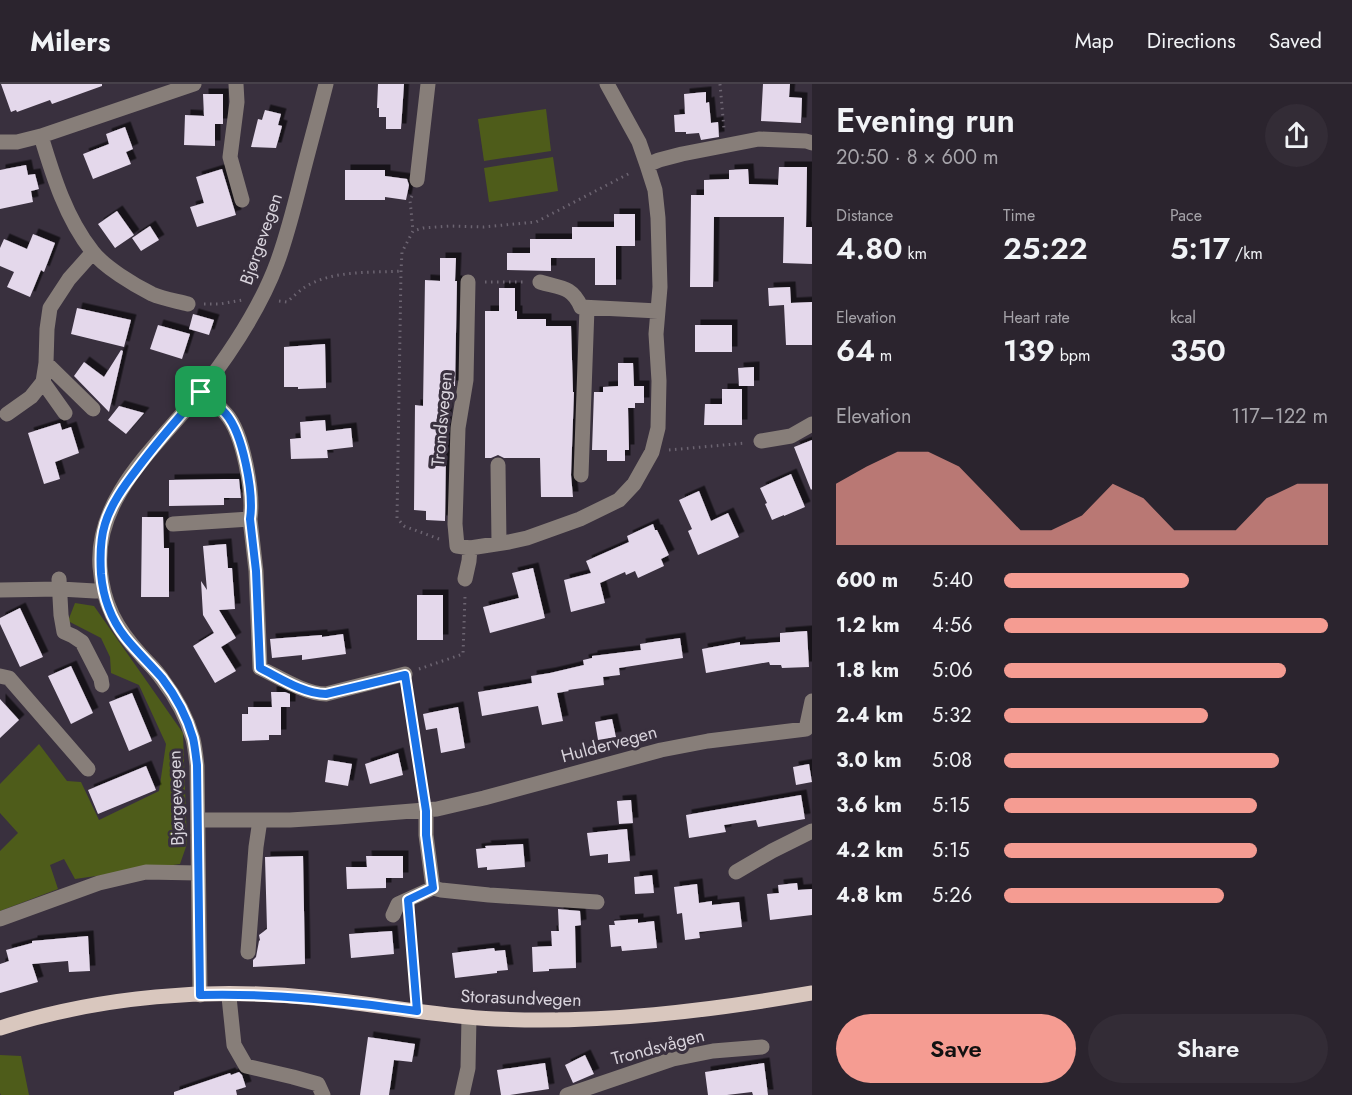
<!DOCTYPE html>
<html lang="en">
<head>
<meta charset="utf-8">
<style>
  body { margin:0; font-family:Jost,sans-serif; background:#332c36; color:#f1f3f6; height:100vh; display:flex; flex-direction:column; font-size:22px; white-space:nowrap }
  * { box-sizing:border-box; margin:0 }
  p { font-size:20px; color:#a6a4aa }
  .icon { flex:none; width:33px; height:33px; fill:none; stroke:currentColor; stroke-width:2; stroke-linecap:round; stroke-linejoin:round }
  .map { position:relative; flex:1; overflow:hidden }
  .details { display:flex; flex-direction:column; background:#2b242e; width:540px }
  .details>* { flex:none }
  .pin { position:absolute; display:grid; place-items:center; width:51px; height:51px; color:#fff; margin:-26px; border-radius:12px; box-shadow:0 3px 9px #0006 }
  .round { display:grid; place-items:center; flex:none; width:63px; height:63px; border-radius:32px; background:#332c36 }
  .overview { display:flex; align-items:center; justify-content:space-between; height:102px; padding:0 24px }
  h1 { font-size:33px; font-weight:600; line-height:45px }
  .stats { display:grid; grid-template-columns:repeat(3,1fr); gap:9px; height:102px; padding:6px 24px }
  .stats div { display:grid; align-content:center }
  .stats b { font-size:30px; font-weight:600 }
  .stats small { font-size:16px; font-weight:400 }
  .stats p { font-size:16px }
  .chart { height:168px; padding:12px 24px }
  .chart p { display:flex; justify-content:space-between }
  .chart svg { width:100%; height:108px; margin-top:6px; fill:#f59c92; opacity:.7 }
  .cta { display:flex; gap:12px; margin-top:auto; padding:12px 24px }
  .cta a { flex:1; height:69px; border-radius:36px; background:#f59c92; color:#111; font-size:24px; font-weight:600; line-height:69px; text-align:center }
  .cta a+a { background:#332c36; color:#f1f3f6 }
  ul { padding:0 24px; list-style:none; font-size:20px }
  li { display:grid; grid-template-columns:96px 72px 1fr; align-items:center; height:45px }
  li i { height:15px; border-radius:8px; background:#f59c92 }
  header { display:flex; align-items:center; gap:36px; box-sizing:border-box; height:84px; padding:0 30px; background:#2b242e; border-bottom:2px solid #47414a }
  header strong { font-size:28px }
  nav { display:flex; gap:33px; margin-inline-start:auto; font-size:21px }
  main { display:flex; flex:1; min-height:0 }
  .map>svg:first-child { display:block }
  .green { fill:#4e5c1a }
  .building { fill:#e4d8eb; filter:url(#shadow) }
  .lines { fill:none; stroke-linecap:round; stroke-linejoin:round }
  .path { stroke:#6c6471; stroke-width:3; stroke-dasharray:1.5 4.5; stroke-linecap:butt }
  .minor { stroke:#877e79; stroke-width:15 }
  .major { stroke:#d9c7be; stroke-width:15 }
  .route-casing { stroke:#fff; stroke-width:12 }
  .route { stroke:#1a73e8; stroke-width:8 }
  .labels { text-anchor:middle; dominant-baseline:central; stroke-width:6; stroke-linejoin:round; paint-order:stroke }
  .street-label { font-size:18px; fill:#d8d3dc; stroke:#39303e }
</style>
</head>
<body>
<header>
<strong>Milers</strong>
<nav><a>Map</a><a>Directions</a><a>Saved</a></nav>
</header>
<main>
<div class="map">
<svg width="812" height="1011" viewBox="0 0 812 1011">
  <defs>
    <filter id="shadow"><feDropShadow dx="5.5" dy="-5.5" stdDeviation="0" flood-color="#0009"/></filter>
  </defs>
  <rect width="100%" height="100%" fill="#39303e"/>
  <path class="green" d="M546 25 551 67 484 77 478 35Z
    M553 73 558 107 489 118 484 84Z
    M75 519 94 522 183 649 187 760 180 780 75 795 64 775 50 781 58 805 0 827V767L18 749 0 729V700L39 660 67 697 81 698 99 736 159 707 166 660 139 601 111 589 110 573 101 554 68 537Z
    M0 971 21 972 29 1011H1L0 1009Z"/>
  <path class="building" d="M1 0H102V2L52 20 50 16 17 28 16 26 11 28Z
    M378 0H404L401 45H386V33H379V24H377Z
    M763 0H790L789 13 802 14 801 39 761 37Z
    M706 8V19L709 18 711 39 718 38 719 53 701 56 699 49 686 50V48H675L674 31 685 30 684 10Z
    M203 10H223V40H215V62L184 61 185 31 204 32Z
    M265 26 281 30 278 41 282 42 276 64 251 63 258 35 262 36Z
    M125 43 133 65 126 68 131 80 93 95 83 70 109 60 106 50Z
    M26 81 28 91 35 90 39 105 31 107 33 118 0 125V86Z
    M779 83H807L806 143H812V180L783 179 784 133H714L713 203H690L691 111H704V96L729 95V86L748 85 749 100 778 101Z
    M222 85 236 131 197 143 190 123 204 119 196 93Z
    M345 86H385V92L407 95 409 101 406 116 385 113V116H345Z
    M117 127 134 151 115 164 98 140Z
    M614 130H635V162H616V201H595V174H551V187L507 186V169H530V155H572V143H614Z
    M150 142 159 156 141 167 132 154Z
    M33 150 55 159 44 188 41 186 30 213 7 203 14 188 0 182V164L4 155 27 165Z
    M440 174H456L455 197H457L455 302H447L445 437 426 436V427L414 426 415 321 423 322 425 196 440 197Z
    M790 203 791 219 812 218V261H786L784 221 769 222 768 204Z
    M499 204H515V227H517V235H546V242H571L573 308H574L571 391 573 413H541L540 374H504L498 371 491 374H485V227H499Z
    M77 224 131 236 124 263 71 250Z
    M193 230 214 236 209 251 189 245Z
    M158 241 190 250 182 275 150 265Z
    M695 241H732V268H695Z
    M325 260 326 304 298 305V303H284V263Z
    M121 266 123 267 109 328 74 292 84 278 104 293Z
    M618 279H633L634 302H644V319H635V324H628L629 366H625V377H607V366H592L594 308H603V303L618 302Z
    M754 283V302H739L738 284Z
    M722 305H742V341H704L705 320H722Z
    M119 322 144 329 126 350 108 336Z
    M325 336 326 347 351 344 353 363 327 366 328 374 291 375 290 355 301 354 300 338Z
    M60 339 62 346 71 343 79 369 55 378 60 395 44 400 28 349Z
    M812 356V405L811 406 794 363Z
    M791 390 805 423 784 432V431L772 436 765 420 767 419 760 404Z
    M224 395H239L241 414H224V421L169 422V396Z
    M699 407 711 437 728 429 739 453 698 471 688 447 692 445 679 416Z
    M142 433H163L164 464H169V513H141Z
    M653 440 655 446H657L669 471 661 475 664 482 638 494 635 487 626 491 625 488 600 499 605 519 571 528 564 496 591 489 586 477 629 458 627 452Z
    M226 460 228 484H232L235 525 219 526 236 554 221 563 236 587 215 599 193 562 214 549 203 531 201 497 207 506 203 462Z
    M533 484 545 534 490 549 483 523 519 514 512 489Z
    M417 511H443V556H417Z
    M20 524 43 573 20 583 0 540V534Z
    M807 547 809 583 782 584 781 581H770L769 578 706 589 702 565 740 558V561L780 558V549Z
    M343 550 346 570 302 576V571L272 574 270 555 322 551V553Z
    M680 554 683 574 619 584 620 591 603 593 604 601 568 606 569 607 557 609 563 637 542 641 538 622 482 632 478 608 532 599 531 592 550 589 584 581 583 576 592 574V572L641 566 640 560Z
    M71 582 93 629 71 640 48 592Z
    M271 608H285L290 610V623H281V651H269V656L242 657V630H248V623H272Z
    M132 609 152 657 129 667 109 618Z
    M0 615 19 636 0 654Z
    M458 623 465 664 441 669 437 644 426 646 423 630Z
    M612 635 616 653 598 656 595 638Z
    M398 669 403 691 370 700 365 680Z
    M328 676 352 680 348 702 325 698Z
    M809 680 812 698 796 701 793 683Z
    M146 682 156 706 98 730 88 706Z
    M801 711 805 735 758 743 756 736 724 741 726 748 689 754 686 731Z
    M631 716 633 739 619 740 617 717Z
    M627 745 630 777 608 779V770L590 772 587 749Z
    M523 760 525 783 487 786V783L478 784 476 765 486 764 485 762Z
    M303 772 305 880 253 883V876L256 873 259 857 260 856 259 851 267 845 265 773Z
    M366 772H403V794H386V804L347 805 346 783H367Z
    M652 791 654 809 635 810 634 793Z
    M797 799 798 806 812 805V831L770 836 767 810 779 809 778 801Z
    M697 800 699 819 712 817V821L739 818 742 843 699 848 700 854 685 856 682 829 677 830 674 803Z
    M558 825 580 827 581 841 575 842 576 884 549 885V887L533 888 532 863 552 862 551 847H559Z
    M638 835V839L654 837 657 864 622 867 621 862 611 863 609 841H615L614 837Z
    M392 847 394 870 351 874 349 850Z
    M88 852 90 887 69 888 68 877 32 880 38 898 0 909V880L9 877 6 866 32 859V857Z
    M494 864 495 867 505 866 508 886 497 887V889L455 894 452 869Z
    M368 953 415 960 412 978 394 976 389 1011H360Z
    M585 971 594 990 573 999 565 981Z
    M545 979 549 1005 510 1011H501L497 986Z
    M764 979 768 1011H753L752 1008 727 1011H708L705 988Z
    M239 988 242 991 246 1003 236 1006 237 1011H174V1008L230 989 231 991Z"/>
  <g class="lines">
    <path class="path" d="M720 0 724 45
      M412 112 410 116 413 147
      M485 198H523
      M279 217 287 218C293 213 299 207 305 203 333 186 369 189 401 187
      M204 220H220L242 216
      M669 366 746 359
      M439 455 404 442 397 434 401 187 402 168 413 147 423 144 450 142 483 143 536 138 632 88
      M419 585 463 570 465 512
      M407 605 424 711
      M410 836 415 911"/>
    <path class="minor" d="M236 0 237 18 230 73 242 116
      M41 52C53 92 66 134 92 167 104 183 134 201 152 210 163 215 177 217 188 220
      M0 58H17L41 52 194 0
      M647 81 659 76 682 70 759 55 806 57 812 59
      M417 96 428 0
      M468 198 466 296 458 344 455 440 457 462 470 464 509 458 527 454 580 435 619 416 634 400 652 368 658 344 659 297 656 250 660 203 658 134 655 106 647 81 639 58 607 0
      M540 198C560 204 572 202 581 223L658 227
      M46 279 93 325
      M43 298 65 329
      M201 308C209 313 219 322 226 330 243 349 254 409 250 435L256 487 260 584C279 593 305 610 326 610L405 590
      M7 330 31 313 43 298 46 279 47 245 50 224 69 195 93 168
      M761 357 791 352 812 340
      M498 381 499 459
      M581 391 587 224
      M173 440 250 435
      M59 495 61 531 64 548 73 552 82 558 101 595 102 601
      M465 495 469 477 470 464
      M0 506 60 505 95 507 103 506
      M0 592 9 594 88 685
      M806 645 812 617
      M426 727V751L433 804
      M198 736H290L338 733 437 725 484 714 661 666 708 657 806 645
      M736 788 772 767 812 747
      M393 831 398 820 433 804 441 806 489 811 597 818
      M0 835 99 799 146 788 198 789
      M248 868 256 763 260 736
      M228 910 229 913 234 961 246 982 293 993 318 1000 323 1011
      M200 911 197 682C196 673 195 663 193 655 187 634 175 612 162 595 156 586 148 579 141 571 116 544 103 520 100 483 95 411 161 359 201 307 231 268 260 225 277 179 287 152 294 124 301 96 309 64 318 32 326 0
      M462 1011 468 984 469 933
      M567 1011 673 975 713 967 762 963"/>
    <path class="major" d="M0 944C101 912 210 903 315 914 375 920 435 932 495 935 601 940 708 927 812 909"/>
  </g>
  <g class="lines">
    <g class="route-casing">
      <path id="route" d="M201 308C209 313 219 322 226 330 243 350 254 409 250 435L256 487 260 584C280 594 304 610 326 610L405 591 426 727V751L433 804 408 816 417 927C344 917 273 909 200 911L197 681C196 673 195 663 193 654 187 633 175 611 162 594 150 580 136 567 125 553 111 535 103 513 101 490 100 474 100 456 105 440 111 420 124 402 137 385 157 358 179 333 201 308Z"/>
    </g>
    <use href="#route" class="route"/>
  </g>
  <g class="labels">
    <g class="street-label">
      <text transform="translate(261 155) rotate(-71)">Bjørgevegen</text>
      <text transform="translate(442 335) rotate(-85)">Trondsvegen</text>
      <text transform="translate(609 660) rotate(-15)">Huldervegen</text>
      <text transform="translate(176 714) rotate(-92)">Bjørgevegen</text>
      <text transform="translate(521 914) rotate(2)">Storasundvegen</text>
      <text transform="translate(658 963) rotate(-15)">Trondsvågen</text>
    </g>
  </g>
</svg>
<div class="pin" style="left:201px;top:308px;background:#1e9e55"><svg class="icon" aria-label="arrive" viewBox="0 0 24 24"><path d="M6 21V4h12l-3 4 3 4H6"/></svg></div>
</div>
<section class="details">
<div class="overview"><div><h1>Evening run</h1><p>20:50 · 8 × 600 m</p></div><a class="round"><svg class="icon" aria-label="share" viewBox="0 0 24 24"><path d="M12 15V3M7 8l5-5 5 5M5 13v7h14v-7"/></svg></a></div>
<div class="stats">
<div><p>Distance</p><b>4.80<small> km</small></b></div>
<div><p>Time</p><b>25:22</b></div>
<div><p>Pace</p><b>5:17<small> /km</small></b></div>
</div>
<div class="stats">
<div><p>Elevation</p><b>64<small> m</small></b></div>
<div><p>Heart rate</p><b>139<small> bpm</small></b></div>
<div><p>kcal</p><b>350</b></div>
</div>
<div class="chart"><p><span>Elevation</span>117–122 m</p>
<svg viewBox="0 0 160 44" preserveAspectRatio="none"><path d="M0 44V19L10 12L20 6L30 6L40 12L50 25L60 38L70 38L80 32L90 19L100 25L110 38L120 38L130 38L140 25L150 19L160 19V44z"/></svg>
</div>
<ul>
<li><b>600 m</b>5:40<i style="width:57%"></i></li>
<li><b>1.2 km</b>4:56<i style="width:100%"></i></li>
<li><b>1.8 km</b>5:06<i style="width:87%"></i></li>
<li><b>2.4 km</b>5:32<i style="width:63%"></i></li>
<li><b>3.0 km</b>5:08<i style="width:85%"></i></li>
<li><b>3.6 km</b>5:15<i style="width:78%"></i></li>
<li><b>4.2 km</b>5:15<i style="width:78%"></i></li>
<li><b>4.8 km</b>5:26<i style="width:68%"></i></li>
</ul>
<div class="cta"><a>Save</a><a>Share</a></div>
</section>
</main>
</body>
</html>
